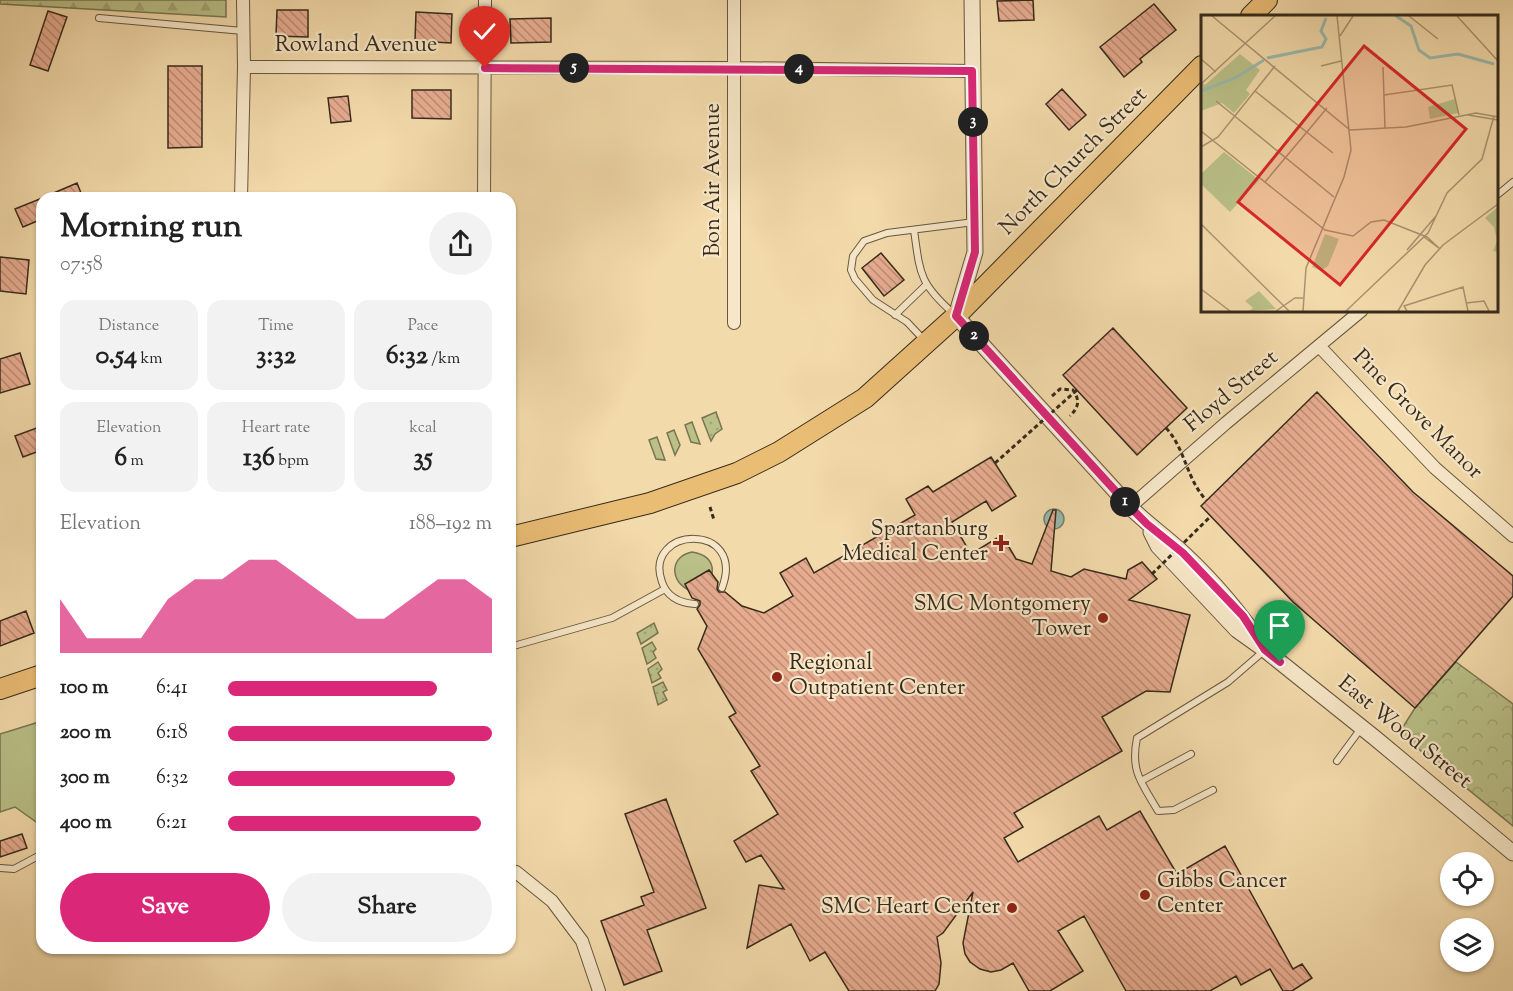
<!DOCTYPE html>
<html lang="en">
<head>
<meta charset="utf-8">
<style>
  body { margin:0; font-family:"Sorts Mill Goudy",serif; background:#f2f2f2; color:#222; height:100vh; display:flex; flex-direction:column; font-size:22px; white-space:nowrap }
  * { box-sizing:border-box; margin:0 }
  p { font-size:20px; color:#767676 }
  .icon { flex:none; width:33px; height:33px; fill:none; stroke:currentColor; stroke-width:2; stroke-linecap:round; stroke-linejoin:round }
  .map { position:relative; flex:1; overflow:hidden }
  .drawer { position:absolute; left:36px; top:192px; width:480px; height:762px; display:flex; flex-direction:column; background:#fff; border-radius:18px; box-shadow:0 2px 4px #0004 }
  .drawer>* { flex:none }
  .fabs { position:absolute; left:1440px; top:852px; display:grid; gap:12px }
  .fabs a { display:grid; place-items:center; width:54px; height:54px; border-radius:50%; background:#fff; box-shadow:0 2px 4px #0004; font-size:30px }
  .pin { position:absolute; display:grid; place-items:center; width:51px; height:51px; color:#fff; margin:-62px -26px; border-radius:50% 50% 50% 0; rotate:-45deg; box-shadow:0 0 6px #0007 }
  .pin .icon { rotate:45deg }
  .km { position:absolute; width:30px; height:30px; margin:-15px; border-radius:50%; background:#222; color:#fff; font-size:16px; line-height:30px; text-align:center }
  .round { display:grid; place-items:center; flex:none; width:63px; height:63px; border-radius:32px; background:#f2f2f2 }
  .summary { display:flex; align-items:center; justify-content:space-between; height:102px; padding:0 24px }
  h1 { font-size:33px; font-weight:700; line-height:45px }
  .figures { display:grid; grid-template-columns:repeat(3,1fr); gap:9px; height:102px; padding:6px 24px }
  .figures div { display:grid; align-content:center; border-radius:15px; background:#f2f2f2; text-align:center }
  .figures b { font-size:26px; font-weight:700 }
  .figures small { font-size:16px; font-weight:400 }
  .figures p { font-size:16px }
  .chart { height:168px; padding:12px 24px }
  .chart p { display:flex; justify-content:space-between }
  .chart svg { width:100%; height:108px; margin-top:6px; fill:#db2777; opacity:.7 }
  .cta { display:flex; gap:12px; margin-top:auto; padding:12px 24px }
  .cta a { flex:1; height:69px; border-radius:36px; background:#db2777; color:#fff; font-size:24px; font-weight:700; line-height:69px; text-align:center }
  .cta a+a { background:#f2f2f2; color:#222 }
  ul { padding:0 24px; list-style:none; font-size:20px }
  li { display:grid; grid-template-columns:96px 72px 1fr; align-items:center; height:45px }
  li i { height:15px; border-radius:8px; background:#db2777 }
  .map>svg:first-child { display:block }
  .grass { fill:#bac088; stroke:#787652; stroke-width:1.5 }
  .forest { fill:url(#forest-firs); stroke:#787652; stroke-width:1.5 }
  .park { fill:url(#park-crowns); stroke:#787652; stroke-width:1.5 }
  .garden { fill:url(#garden-dots); stroke:#787652; stroke-width:1.5 }
  .water { fill:#9bbaac; stroke:#738172; stroke-width:1.5 }
  .building { fill:url(#building-back-hatch); stroke:#372b1c; stroke-width:1.5 }
  .lines { fill:none; stroke-linecap:round; stroke-linejoin:round }
  .service-casing { stroke:#665740; stroke-width:8 }
  .minor-casing { stroke:#665740; stroke-width:14 }
  .tertiary-casing { stroke:#665740; stroke-width:17 }
  .primary-casing { stroke:#372b1c; stroke-width:22 }
  .path { stroke:#372b1c; stroke-width:3; stroke-dasharray:4.5 3; stroke-linecap:butt }
  .service { stroke:#f7e7c8; stroke-width:6 }
  .minor { stroke:#f7e7c8; stroke-width:12 }
  .tertiary { stroke:#f7e7c8; stroke-width:15 }
  .primary { stroke:#eabd75; stroke-width:20 }
  .path-bridge { stroke:#372b1c; stroke-width:3; stroke-dasharray:4.5 3; stroke-linecap:butt }
  .route-casing { stroke:#fff; stroke-width:12 }
  .route { stroke:#db2777; stroke-width:8 }
  .poi-dot { fill:#8f2418; stroke:#f7e7c8; stroke-width:2 }
  .labels { text-anchor:middle; dominant-baseline:central; stroke-width:4.5; stroke-linejoin:round; paint-order:stroke }
  .street-label { font-size:22px; fill:#372b1c; stroke:#f7e7c8 }
  .poi-label { font-size:22px; fill:#372b1c; stroke:#f7e7c8; text-anchor:end }
  .inset-river { fill:none; stroke:#9bbaac; stroke-width:3 }
  .inset-road { fill:none; stroke:#a89471; stroke-width:1.5 }
  .view { fill:#d62828; fill-opacity:0.15; stroke:#d62828; stroke-width:3 }
  .inset-edge { fill:none; stroke:#372b1c; stroke-width:3 }
</style>
</head>
<body>
<div class="map">
<svg width="1513" height="991" viewBox="0 0 1513 991">
  <defs>
    <pattern id="forest-firs" width="22" height="20" patternUnits="userSpaceOnUse" patternTransform="scale(1.5)"><rect width="22" height="20" fill="#bac088"/><path d="M5 1l3.5 6h-7zM16 11l3.5 6h-7z" fill="#a0a575"/></pattern>
    <pattern id="park-crowns" width="20" height="18" patternUnits="userSpaceOnUse" patternTransform="scale(1.5)"><rect width="20" height="18" fill="#bac088"/><path d="M2 6a3 3 0 1 1 6 0M12 15a3 3 0 1 1 6 0" fill="none" stroke="#a0a575"/></pattern>
    <pattern id="garden-dots" width="8" height="8" patternUnits="userSpaceOnUse" patternTransform="scale(1.5)"><rect width="8" height="8" fill="#bac088"/><path d="M2 2h.1M6 6h.1" fill="none" stroke="#a0a575" stroke-width="1.8" stroke-linecap="round"/></pattern>
    <pattern id="building-back-hatch" width="6" height="6" patternUnits="userSpaceOnUse" patternTransform="scale(1.5)"><rect width="6" height="6" fill="#e7ac90"/><path d="M-1 5l2 2M0 0l6 6M5-1l2 2" fill="none" stroke="#bc8c75"/></pattern>
  </defs>
  <rect width="100%" height="100%" fill="#f3daaa"/>
  <filter id="stains"><feTurbulence type="fractalNoise" baseFrequency=".00333" numOctaves="4"/><feColorMatrix values="0 0 0 0 .2 0 0 0 0 .09 0 0 0 0 .02 0 0 0 .5 -.17"/></filter>
  <radialGradient id="worn" r=".72"><stop offset=".6" stop-color="#630" stop-opacity="0"/><stop offset="1" stop-color="#630" stop-opacity=".3"/></radialGradient>
  <path class="grass" d="M692 422 700 444 691 442 685 425Z
    M674 430 680 445 675 455 667 433Z
    M657 437 665 460 656 459 649 440Z
    M692 552C704 554 714 560 712 574L709 570 685 584 687 589C669 579 671 556 692 552Z
    M42 721V826L15 807 0 812V734Z"/>
  <path class="forest" d="M0 0H226V17L0 4Z"/>
  <path class="park" d="M1456 662 1513 704V826L1399 733 1415 708Z"/>
  <path class="garden" d="M716 412 722 429 715 434 711 441 702 418Z
    M654 623 658 633 641 644 637 633Z
    M652 642 656 649 653 652 656 658 647 664 642 648Z
    M658 662 662 669 658 673 661 678 652 683 648 669Z
    M663 682 667 690 663 692 667 700 658 705 653 687Z"/>
  <path class="water" d="M1044 519a10 10 0 1 1 20 0a10 10 0 1 1-20 0Z"/>
  <path class="building" d="M1033 0 1034 20 999 21 997 1Z
    M1154 4 1176 30 1140 59 1142 62 1124 77 1100 47Z
    M277 10H308V37L276 36Z
    M48 11 67 17 48 71 30 65Z
    M416 12 452 14 451 43 415 41Z
    M551 18V42L511 43 510 19Z
    M168 66H202V147L168 148Z
    M1062 89 1086 115 1069 130 1046 104Z
    M412 90H451V119L412 118Z
    M348 96 351 121 331 123 328 98Z
    M77 183 83 198H42Z
    M42 198V219L23 227 15 209Z
    M881 253 904 280 884 296 862 268Z
    M0 257 29 260 26 294 0 291Z
    M1113 328 1187 408 1137 455 1063 375Z
    M20 353 30 384 0 393V359Z
    M1317 392 1413 492 1513 576V596L1415 708 1293 602 1201 506Z
    M42 426V450L23 457 15 436Z
    M991 457 1016 496 992 511 986 501 952 522 971 554 1002 535 1016 559 1032 564 1053 510H1056L1051 571 1071 577 1084 569 1126 579 1128 570 1142 562 1157 579 1129 600 1190 615 1170 692 1146 691 1102 717 1122 751 1014 813 1023 827 1004 838 1018 862 1099 816 1107 830 1140 811 1177 874 1225 846 1293 969 1302 964 1312 978 1292 991H1283L1270 969 1241 985 1236 976 1210 991H1126L1084 916 1058 931 1083 971 1050 991H1029L1013 963 1001 970 991 972 980 969 970 962 965 954 963 943 973 892 943 933 937 937 941 963 939 984 935 991H849L825 952 810 961 791 924 747 948 759 885 784 889 761 855 746 862 734 841 778 814 751 771 760 766 729 717 736 713 698 649 707 626 697 609 700 605V601L692 598 685 584 709 570 718 582 717 589 719 592H725L742 606 764 613 793 596 780 573 806 558 814 573 915 515 906 499 928 486 933 492Z
    M26 611 34 633 0 646V621Z
    M666 799 706 908 647 930 662 971 624 985 601 921 644 905 641 897 654 892 625 814Z
    M22 834 27 848 0 857V841Z"/>
  <g class="lines">
    <g class="service-casing">
      <path id="service" d="M99 18 243 31
        M1496 196 1513 182
        M914 230C920 273 919 283 953 313
        M895 315 926 285
        M924 340 907 322 873 300 855 279 851 270 853 256 864 241 887 233 974 222
        M695 604C680 603 667 597 662 582 642 526 747 521 722 588
        M510 647 612 618 665 589
        M1337 761 1362 727
        M1141 781 1191 754
        M1213 790 1174 810 1158 811C1142 783 1130 772 1137 738L1228 682 1265 650
        M0 868 14 869 42 854"/>
    </g>
    <g class="minor-casing">
      <path id="minor" d="M734 0V323
        M244 67 734 68 972 71
        M241 198 244 67 243 0
        M484 198 485 0
        M1319 346 1435 468 1513 536
        M1130 507 1226 423 1362 310
        M510 871 516 872 552 901 582 941 599 991"/>
    </g>
    <g class="tertiary-casing">
      <path id="tertiary" d="M972 0 975 252 956 316 1130 507C1147 524 1166 537 1183 553 1214 582 1242 615 1265 650
        M1151 532 1158 546 1237 630 1265 650 1375 738 1513 853"/>
    </g>
    <g class="primary-casing">
      <path id="primary" d="M1251 16 1267 0
        M510 537 650 503 737 473 779 452 865 398 956 316 1202 66
        M0 689 42 675"/>
    </g>
    <path class="path" d="M1052 396 1060 389 1073 390C1080 400 1079 407 1070 416
      M710 507 714 520"/>
    <use href="#service" class="service"/>
    <use href="#minor" class="minor"/>
    <use href="#tertiary" class="tertiary"/>
    <use href="#primary" class="primary"/>
    <path class="path-bridge" d="M1166 428C1185 448 1186 478 1206 500
      M995 463 1077 390
      M1152 574 1211 516"/>
  </g>
  <g class="lines">
    <g class="route-casing">
      <path id="route" d="M485 68 972 71 975 252 956 316 1130 507 1147 524 1183 553 1243 616 1265 650 1280 662"/>
    </g>
    <use href="#route" class="route"/>
  </g>
  <g class="poi-dot">
    <path d="M998 534h6v6h6v6h-6v6h-6v-6h-6v-6h6z"/>
    <circle cx="1103" cy="618" r="6"/>
    <circle cx="777" cy="677" r="6"/>
    <circle cx="1145" cy="895" r="6"/>
    <circle cx="1012" cy="908" r="6"/>
  </g>
  <g class="labels">
    <g class="street-label">
      <text x="356" y="46">Rowland Avenue</text>
      <text transform="translate(1074 162) rotate(-45)">North Church Street</text>
      <text transform="translate(714 180) rotate(-90)">Bon Air Avenue</text>
      <text transform="translate(1232 392) rotate(-40)">Floyd Street</text>
      <text transform="translate(1417 415) rotate(45)">Pine Grove Manor</text>
      <text transform="translate(1404 733) rotate(39)">East Wood Street</text>
    </g>
    <g class="poi-label">
      <text x="988" y="530">Spartanburg<tspan x="988" dy="25">Medical Center</tspan></text>
      <text x="1091" y="605">SMC Montgomery<tspan x="1091" dy="25">Tower</tspan></text>
      <text x="789" y="664" text-anchor="start">Regional<tspan x="789" dy="25">Outpatient Center</tspan></text>
      <text x="1157" y="882" text-anchor="start">Gibbs Cancer<tspan x="1157" dy="25">Center</tspan></text>
      <text x="1000" y="908">SMC Heart Center</text>
    </g>
  </g>
  <g transform="translate(1201 15)">
    <rect width="297" height="297" fill="#f3daaa"/>
    <path d="M124 219 138 224 127 251 120 256 111 252Z" fill="#bac088"/>
    <path d="M39 39 59 55 45 75 49 79 33 98 21 88 0 96V67L4 70ZM23 137 58 165 29 197 0 169V159Z" fill="#bac088"/>
    <path d="M254 84 257 98 229 104 227 92ZM297 192V237L292 236 296 226 293 212 284 203ZM58 276 75 294 48 296 52 293 44 286Z" fill="#bac088"/>
    <path class="inset-river" d="M195 1 210 11 218 35 229 43 257 39 293 49M66 43 121 32 125 24 120 16 125 3M0 76 34 63 63 45"/>
    <path class="inset-road" d="M11 1 149 115 205 112 275 98 297 102M208 1 237 24M256 1 297 46M139 21 152 1M0 44 15 57M120 51 140 46M182 52 184 113M0 69 74 1M54 76 132 138M183 80 251 70 258 100M15 86 133 182M267 100 297 105M0 116 124 215 152 221 170 207 183 205 226 222 239 234 223 222M0 132 17 122 74 51M64 167 126 93M0 209 88 296M206 235 235 201M0 274 29 296M265 288 283 286 288 296M75 296 94 283H102M102 296 105 253 143 162 150 135 136 1M145 296 227 218 246 178 281 144 293 101M197 296 224 250 242 230 297 189M206 296 203 291 262 272 267 296"/>
    <path class="view" d="M163 31 265 114 139 270 37 187Z"/>
    <rect width="297" height="297" class="inset-edge"/>
  </g>
  <rect width="100%" height="100%" filter="url(#stains)"/>
  <rect width="100%" height="100%" fill="url(#worn)"/>
</svg>
<div class="fabs">
<a><svg class="icon" aria-label="locate" viewBox="0 0 24 24"><circle cx="12" cy="12" r="6"/><path d="M12 2v4M12 18v4M2 12h4M18 12h4"/></svg></a>
<a><svg class="icon" aria-label="layers" viewBox="0 0 24 24"><path d="M12 4l9 5-9 5-9-5zM3 14l9 5 9-5"/></svg></a>
</div>
<div class="pin" style="left:1280px;top:662px;background:#1e9e55"><svg class="icon" aria-label="arrive" viewBox="0 0 24 24"><path d="M6 21V4h12l-3 4 3 4H6"/></svg></div>
<div class="pin" style="left:485px;top:68px;background:#d93025"><svg class="icon" aria-label="check" viewBox="0 0 24 24"><path d="M5 12l5 5 9-10"/></svg></div>
<b class="km" style="left:1125px;top:502px">1</b>
<b class="km" style="left:974px;top:336px">2</b>
<b class="km" style="left:973px;top:122px">3</b>
<b class="km" style="left:799px;top:69px">4</b>
<b class="km" style="left:574px;top:68px">5</b>
<section class="drawer">
<div class="summary"><div><h1>Morning run</h1><p>07:58</p></div><a class="round"><svg class="icon" aria-label="share" viewBox="0 0 24 24"><path d="M12 15V3M7 8l5-5 5 5M5 13v7h14v-7"/></svg></a></div>
<div class="figures">
<div><p>Distance</p><b>0.54<small> km</small></b></div>
<div><p>Time</p><b>3:32</b></div>
<div><p>Pace</p><b>6:32<small> /km</small></b></div>
</div>
<div class="figures">
<div><p>Elevation</p><b>6<small> m</small></b></div>
<div><p>Heart rate</p><b>136<small> bpm</small></b></div>
<div><p>kcal</p><b>35</b></div>
</div>
<div class="chart"><p><span>Elevation</span>188–192 m</p>
<svg viewBox="0 0 160 44" preserveAspectRatio="none"><path d="M0 44V22L10 38L20 38L30 38L40 22L50 14L60 14L70 6L80 6L90 14L100 22L110 30L120 30L130 22L140 14L150 14L160 22V44z"/></svg>
</div>
<ul>
<li><b>100 m</b>6:41<i style="width:79%"></i></li>
<li><b>200 m</b>6:18<i style="width:100%"></i></li>
<li><b>300 m</b>6:32<i style="width:86%"></i></li>
<li><b>400 m</b>6:21<i style="width:96%"></i></li>
</ul>
<div class="cta"><a>Save</a><a>Share</a></div>
</section>
</div>
</body>
</html>
